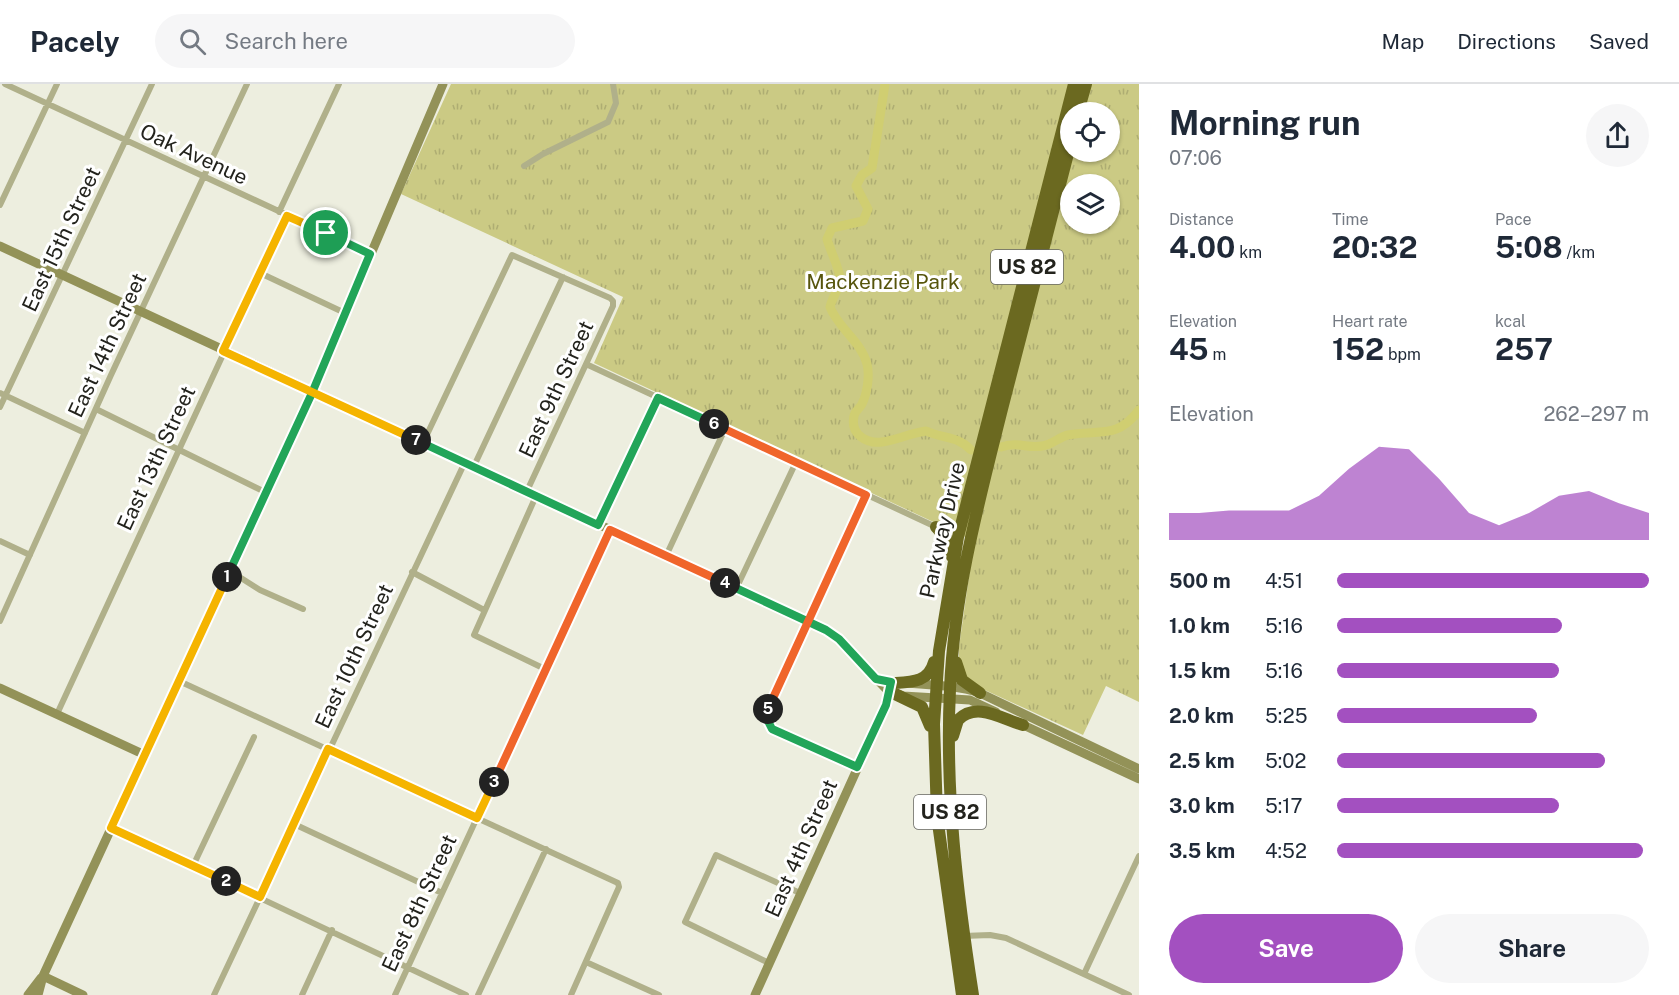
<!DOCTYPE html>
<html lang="en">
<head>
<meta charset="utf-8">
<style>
  body { margin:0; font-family:"Public Sans",sans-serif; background:#f6f6f7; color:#1f2937; height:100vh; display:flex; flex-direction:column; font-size:22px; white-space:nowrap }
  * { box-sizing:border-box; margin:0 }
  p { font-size:20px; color:#747a83 }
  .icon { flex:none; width:33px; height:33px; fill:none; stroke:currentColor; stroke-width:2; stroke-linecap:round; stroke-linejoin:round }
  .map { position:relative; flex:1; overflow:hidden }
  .sheet { display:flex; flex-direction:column; background:#fff; width:540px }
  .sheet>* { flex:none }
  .fabs { position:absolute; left:1060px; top:18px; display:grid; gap:12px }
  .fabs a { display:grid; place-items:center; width:60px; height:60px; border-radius:50%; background:#fff; box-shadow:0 2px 4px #0004; font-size:30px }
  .pin { position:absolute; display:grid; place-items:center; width:51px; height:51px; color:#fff; margin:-26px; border:3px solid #fff; border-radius:50%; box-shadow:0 2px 6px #0007 }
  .km { position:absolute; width:30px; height:30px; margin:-15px; border-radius:50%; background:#222; color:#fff; font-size:16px; line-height:30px; text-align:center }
  .round { display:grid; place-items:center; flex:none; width:63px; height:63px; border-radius:32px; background:#f6f6f7 }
  .headline { display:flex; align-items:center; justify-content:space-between; height:102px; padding:0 30px }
  h1 { font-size:33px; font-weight:700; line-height:45px }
  .stats { display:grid; grid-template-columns:repeat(3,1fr); gap:9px; height:102px; padding:6px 30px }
  .stats div { display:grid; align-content:center }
  .stats b { font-size:30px; font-weight:700 }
  .stats small { font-size:16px; font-weight:400 }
  .stats p { font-size:16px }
  .chart { height:168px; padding:12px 30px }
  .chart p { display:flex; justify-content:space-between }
  .chart svg { width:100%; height:108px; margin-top:6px; fill:#a350c0; opacity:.7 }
  .button { display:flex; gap:12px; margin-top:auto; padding:12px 30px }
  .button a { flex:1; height:69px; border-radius:36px; background:#a350c0; color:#fff; font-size:24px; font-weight:700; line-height:69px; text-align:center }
  .button a+a { background:#f6f6f7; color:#1f2937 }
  ul { padding:0 30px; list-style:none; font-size:20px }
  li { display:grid; grid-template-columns:96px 72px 1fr; align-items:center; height:45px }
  li i { height:15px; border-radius:8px; background:#a350c0 }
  header { display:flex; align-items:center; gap:36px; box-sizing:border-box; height:84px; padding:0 30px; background:#fff; border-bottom:2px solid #e0e1e3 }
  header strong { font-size:28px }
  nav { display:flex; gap:33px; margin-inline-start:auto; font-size:21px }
  .search { width:420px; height:54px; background:#f6f6f7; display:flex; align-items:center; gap:15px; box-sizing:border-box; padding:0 21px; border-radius:33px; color:#747a83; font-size:22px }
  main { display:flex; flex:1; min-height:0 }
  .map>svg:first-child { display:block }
  .grass { fill:url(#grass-tufts); fill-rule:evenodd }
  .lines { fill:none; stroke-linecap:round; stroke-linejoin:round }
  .river { stroke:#d0ce71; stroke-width:9 }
  .street { stroke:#b0b08a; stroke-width:6 }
  .secondary { stroke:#939258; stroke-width:9 }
  .highway { stroke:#6b6920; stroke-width:12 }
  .split-1-casing { stroke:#fff; stroke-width:12 }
  .split-2-casing { stroke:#fff; stroke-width:12 }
  .split-3-casing { stroke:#fff; stroke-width:12 }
  .split-4-casing { stroke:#fff; stroke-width:12 }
  .split-5-casing { stroke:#fff; stroke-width:12 }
  .split-6-casing { stroke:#fff; stroke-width:12 }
  .split-7-casing { stroke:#fff; stroke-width:12 }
  .split-8-casing { stroke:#fff; stroke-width:12 }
  .split-1 { stroke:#22a559; stroke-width:8 }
  .split-2 { stroke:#f5b400; stroke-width:8 }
  .split-3 { stroke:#f5b400; stroke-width:8 }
  .split-4 { stroke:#f0652b; stroke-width:8 }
  .split-5 { stroke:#22a559; stroke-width:8 }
  .split-6 { stroke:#f0652b; stroke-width:8 }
  .split-7 { stroke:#22a559; stroke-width:8 }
  .split-8 { stroke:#f5b400; stroke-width:8 }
  .labels { text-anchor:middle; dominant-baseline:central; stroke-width:6; stroke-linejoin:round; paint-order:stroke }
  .shield { fill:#fff; stroke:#656561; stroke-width:1.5 }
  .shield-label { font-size:20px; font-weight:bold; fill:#23231d }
  .street-label { font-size:21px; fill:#23231d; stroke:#fff }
  .park-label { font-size:21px; fill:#57550d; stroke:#fff }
</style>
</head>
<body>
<header>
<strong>Pacely</strong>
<div class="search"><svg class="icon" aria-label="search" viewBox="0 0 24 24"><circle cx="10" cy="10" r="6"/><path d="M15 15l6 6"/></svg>Search here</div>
<nav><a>Map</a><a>Directions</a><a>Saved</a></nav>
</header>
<main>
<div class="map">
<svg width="1139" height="911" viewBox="0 0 1139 911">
  <defs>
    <pattern id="grass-tufts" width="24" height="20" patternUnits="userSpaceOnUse" patternTransform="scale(1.5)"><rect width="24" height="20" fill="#cbca84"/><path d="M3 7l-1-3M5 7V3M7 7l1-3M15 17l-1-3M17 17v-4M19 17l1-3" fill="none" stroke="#aead72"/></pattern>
  </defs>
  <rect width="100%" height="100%" fill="#edeedf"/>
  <path class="grass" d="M451 0H1139V618L1106 602 1083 651 976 602 959 586V563L974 457 594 279 623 213 401 110ZM1071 28H1110V68H1071ZM1071 100H1110V140H1071Z"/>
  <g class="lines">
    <path class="river" d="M885 0 872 84 862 91 856 102 868 125 863 137 832 144 827 155C830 166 841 188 840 196 839 205 832 214 830 223 838 244 861 257 867 280 870 292 867 310 862 320 860 324 855 327 854 332 850 350 866 360 882 358 897 356 911 349 926 347 943 355 957 351 971 366
      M1001 363C1018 357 1028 365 1042 362 1052 361 1059 353 1068 351 1099 345 1117 356 1139 326"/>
    <path class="street" d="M5 0 371 170
      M524 82 543 70 608 38 616 19 613 0
      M0 121 57 0
      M279 128 339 0
      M260 189 345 229
      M586 280 936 443
      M0 309 85 349
      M0 323 152 0
      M96 325 267 409
      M423 359 512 171 610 214 613 217V222L527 407
      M474 382 563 193
      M536 412 474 551 545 585
      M598 441 658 314
      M0 457 30 471
      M666 472 725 345
      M230 487 260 506 303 525
      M412 488 484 526
      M736 505 796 378
      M0 537 111 291 247 0
      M179 597 618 799 619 803 571 911
      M57 630 287 132
      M857 683 774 646 767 633 866 411
      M294 740 442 809
      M111 744 466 911
      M193 782 254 653
      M963 852 990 851 1006 854 1129 911
      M586 878 659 911
      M769 879 685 838 716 771 800 809
      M1084 890 1139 772
      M214 911 465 378
      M302 911 332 846
      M395 911 610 446
      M478 911 546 765"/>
    <path class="secondary" d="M0 162 826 546 839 555 887 606 903 612 970 616 996 628
      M876 595C910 602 946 598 980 609L1139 685
      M0 604 145 671
      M1019 639 1139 695
      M43 892 83 911
      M28 911 41 894
      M38 911 43 892 312 309 443 0
      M755 911 886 621 890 603"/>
    <path class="highway" d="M1078 28 1086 0
      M936 443 948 456 952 473
      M956 578 962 596 980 609
      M896 599C914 598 929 597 934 578
      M895 610 922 623 930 642
      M953 652 958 636C976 617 1002 635 1023 641
      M962 911 937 732 934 640 939 567 958 453 1074 0
      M973 911C957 809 945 708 950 605 954 509 979 417 1002 325 1025 236 1048 147 1071 58"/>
  </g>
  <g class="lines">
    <g class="split-1-casing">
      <path id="split-1" d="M227 493 312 309 370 170 326 149"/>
    </g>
    <g class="split-2-casing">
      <path id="split-2" d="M226 797 111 744 227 493"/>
    </g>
    <g class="split-3-casing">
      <path id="split-3" d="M226 797 260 813 328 665 477 734 494 698"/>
    </g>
    <g class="split-4-casing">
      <path id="split-4" d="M494 698 610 446 725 499"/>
    </g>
    <g class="split-5-casing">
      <path id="split-5" d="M725 499 826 546 839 555 876 595 891 598 886 621 857 683 772 645 767 635 768 625"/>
    </g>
    <g class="split-6-casing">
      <path id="split-6" d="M714 340 866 411 768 625"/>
    </g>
    <g class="split-7-casing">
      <path id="split-7" d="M416 356 598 441 658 314 714 340"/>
    </g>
    <g class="split-8-casing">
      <path id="split-8" d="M326 149 287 132 223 267 416 356"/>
    </g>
    <use href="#split-1" class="split-1"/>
    <use href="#split-2" class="split-2"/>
    <use href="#split-3" class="split-3"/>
    <use href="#split-4" class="split-4"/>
    <use href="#split-5" class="split-5"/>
    <use href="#split-6" class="split-6"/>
    <use href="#split-7" class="split-7"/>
    <use href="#split-8" class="split-8"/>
  </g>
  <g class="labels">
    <g class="shield">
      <rect x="991" y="166" width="72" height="34" rx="4.5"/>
      <rect x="914" y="711" width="72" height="34" rx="4.5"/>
    </g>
    <g class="shield-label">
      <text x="1027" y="183">US 82</text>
      <text x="950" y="728">US 82</text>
    </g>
    <g class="street-label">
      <text transform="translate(194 70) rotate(25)">Oak Avenue</text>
      <text transform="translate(61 155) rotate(-65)">East 15th Street</text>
      <text transform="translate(107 261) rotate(-65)">East 14th Street</text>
      <text transform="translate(556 305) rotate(-65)">East 9th Street</text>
      <text transform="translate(156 374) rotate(-65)">East 13th Street</text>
      <text transform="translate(942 446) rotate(-77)">Parkway Drive</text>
      <text transform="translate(354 572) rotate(-65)">East 10th Street</text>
      <text transform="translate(801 764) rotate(-66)">East 4th Street</text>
      <text transform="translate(419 819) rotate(-65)">East 8th Street</text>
    </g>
    <g class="park-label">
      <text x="883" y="197">Mackenzie Park</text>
    </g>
  </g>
</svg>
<div class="fabs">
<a><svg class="icon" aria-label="locate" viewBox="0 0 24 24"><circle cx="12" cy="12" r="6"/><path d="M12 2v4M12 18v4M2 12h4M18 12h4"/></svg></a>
<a><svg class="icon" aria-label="layers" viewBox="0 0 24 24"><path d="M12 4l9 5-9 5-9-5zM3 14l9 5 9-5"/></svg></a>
</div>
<div class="pin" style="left:326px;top:149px;background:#1e9e55"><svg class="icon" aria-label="arrive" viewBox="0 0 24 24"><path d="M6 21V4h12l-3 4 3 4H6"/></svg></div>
<b class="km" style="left:227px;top:493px">1</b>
<b class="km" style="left:226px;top:797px">2</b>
<b class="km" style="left:494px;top:698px">3</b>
<b class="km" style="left:725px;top:499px">4</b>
<b class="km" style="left:768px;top:625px">5</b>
<b class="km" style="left:714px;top:340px">6</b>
<b class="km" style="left:416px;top:356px">7</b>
</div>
<section class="sheet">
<div class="headline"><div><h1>Morning run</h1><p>07:06</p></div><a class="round"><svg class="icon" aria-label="share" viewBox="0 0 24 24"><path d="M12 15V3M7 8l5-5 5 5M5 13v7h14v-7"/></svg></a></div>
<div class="stats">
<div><p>Distance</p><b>4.00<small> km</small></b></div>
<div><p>Time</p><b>20:32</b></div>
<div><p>Pace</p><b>5:08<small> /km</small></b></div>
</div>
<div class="stats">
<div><p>Elevation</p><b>45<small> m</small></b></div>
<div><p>Heart rate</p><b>152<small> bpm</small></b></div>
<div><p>kcal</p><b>257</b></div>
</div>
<div class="chart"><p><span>Elevation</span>262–297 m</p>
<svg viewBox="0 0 160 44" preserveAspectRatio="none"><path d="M0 44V33L10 33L20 32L30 32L40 32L50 26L60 15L70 6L80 7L90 19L100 33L110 38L120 33L130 26L140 24L150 29L160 33V44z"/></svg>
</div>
<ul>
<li><b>500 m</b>4:51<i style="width:100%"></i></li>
<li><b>1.0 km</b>5:16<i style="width:72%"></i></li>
<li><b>1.5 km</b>5:16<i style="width:71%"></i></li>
<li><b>2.0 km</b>5:25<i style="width:64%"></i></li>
<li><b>2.5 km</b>5:02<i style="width:86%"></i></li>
<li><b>3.0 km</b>5:17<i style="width:71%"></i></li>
<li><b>3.5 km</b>4:52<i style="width:98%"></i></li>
</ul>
<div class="button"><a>Save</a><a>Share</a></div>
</section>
</main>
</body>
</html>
